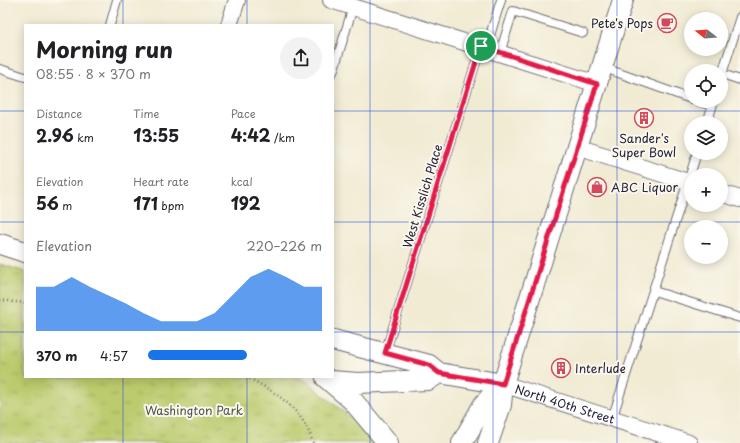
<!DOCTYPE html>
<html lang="en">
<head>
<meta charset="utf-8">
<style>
  body { margin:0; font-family:"Playpen Sans",sans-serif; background:#f2f2f2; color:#202124; height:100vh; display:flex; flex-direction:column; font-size:15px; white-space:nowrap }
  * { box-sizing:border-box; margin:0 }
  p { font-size:13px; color:#757577 }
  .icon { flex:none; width:22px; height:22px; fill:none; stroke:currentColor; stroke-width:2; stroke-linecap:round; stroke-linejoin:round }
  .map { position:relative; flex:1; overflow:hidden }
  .panel { position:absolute; left:24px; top:24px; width:310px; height:354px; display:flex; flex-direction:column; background:#fff; border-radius:0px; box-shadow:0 2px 10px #0003 }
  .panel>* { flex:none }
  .needle { width:26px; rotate:287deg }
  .fabs { position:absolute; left:684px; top:12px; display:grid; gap:8px }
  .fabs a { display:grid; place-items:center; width:44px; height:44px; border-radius:50%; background:#fff; box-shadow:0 2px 10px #0003; font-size:20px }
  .pin { position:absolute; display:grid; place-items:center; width:34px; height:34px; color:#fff; margin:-17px; border:2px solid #fff; border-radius:50%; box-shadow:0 1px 4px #0007 }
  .round { display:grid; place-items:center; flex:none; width:42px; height:42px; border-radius:21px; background:#f2f2f2 }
  .overview { display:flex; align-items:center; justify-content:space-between; height:68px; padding:0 12px }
  h1 { font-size:22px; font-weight:700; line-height:30px }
  .metrics { display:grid; grid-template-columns:repeat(3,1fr); gap:6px; height:68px; padding:4px 12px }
  .metrics div { display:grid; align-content:center }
  .metrics b { font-size:17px; font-weight:700 }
  .metrics small { font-size:11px; font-weight:400 }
  .metrics p { font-size:11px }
  .chart { height:112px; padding:8px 12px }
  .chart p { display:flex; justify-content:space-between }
  .chart svg { width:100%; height:72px; margin-top:4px; fill:#1a73e8; opacity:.7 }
  ul { padding:0 12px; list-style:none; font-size:13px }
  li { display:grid; grid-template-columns:64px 48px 1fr; align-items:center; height:30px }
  li i { height:10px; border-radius:5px; background:#1a73e8 }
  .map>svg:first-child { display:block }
  .park { fill:url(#park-tufts); stroke:#6e7654 }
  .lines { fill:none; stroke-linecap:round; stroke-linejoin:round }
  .service-casing { stroke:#6a6870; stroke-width:10 }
  .minor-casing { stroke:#6a6870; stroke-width:18 }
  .tertiary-casing { stroke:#6a6870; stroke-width:22 }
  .path { stroke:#6a6870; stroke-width:2.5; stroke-dasharray:1 3; stroke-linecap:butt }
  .service { stroke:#fff; stroke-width:8 }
  .minor { stroke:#fff; stroke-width:16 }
  .tertiary { stroke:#fff; stroke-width:20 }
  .route-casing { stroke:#fff; stroke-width:8 }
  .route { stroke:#e11d48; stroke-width:5 }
  .grid { fill:none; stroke:#1d4ed8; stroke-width:1; stroke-opacity:0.55 }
  .labels { text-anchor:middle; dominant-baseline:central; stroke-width:4; stroke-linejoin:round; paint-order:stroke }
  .poi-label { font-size:12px; fill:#22223b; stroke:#fbf7ec; text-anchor:start }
  .street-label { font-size:12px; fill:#22223b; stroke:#fbf7ec }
  .park-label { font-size:12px; fill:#50554a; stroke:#fbf7ec }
</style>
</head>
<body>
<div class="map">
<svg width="740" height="443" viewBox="0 0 740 443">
  <defs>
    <pattern id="park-tufts" width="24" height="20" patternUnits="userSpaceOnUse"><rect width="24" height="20" fill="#bbcb6d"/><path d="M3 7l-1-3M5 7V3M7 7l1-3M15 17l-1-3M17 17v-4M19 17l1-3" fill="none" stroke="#a0ae5f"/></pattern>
  </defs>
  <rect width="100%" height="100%" fill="#fbf7ec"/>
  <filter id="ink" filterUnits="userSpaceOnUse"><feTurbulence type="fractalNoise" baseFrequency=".025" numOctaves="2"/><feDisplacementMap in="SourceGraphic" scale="8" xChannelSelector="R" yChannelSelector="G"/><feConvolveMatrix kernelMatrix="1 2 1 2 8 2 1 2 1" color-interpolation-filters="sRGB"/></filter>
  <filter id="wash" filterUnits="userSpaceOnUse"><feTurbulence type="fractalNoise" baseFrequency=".012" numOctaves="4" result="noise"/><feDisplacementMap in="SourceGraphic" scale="16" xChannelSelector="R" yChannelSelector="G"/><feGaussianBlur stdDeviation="0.9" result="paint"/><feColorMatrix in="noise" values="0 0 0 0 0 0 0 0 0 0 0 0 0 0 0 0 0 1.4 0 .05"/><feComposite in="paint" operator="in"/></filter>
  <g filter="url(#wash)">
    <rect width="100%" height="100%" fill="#f1ebd3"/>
    <path class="park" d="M0 264 25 272V377H301L351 418 374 443H0Z"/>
  </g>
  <g filter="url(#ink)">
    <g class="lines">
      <g class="service-casing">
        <path id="service" d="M110 25 117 0
          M486 48 501 0
          M500 53 513 11 583 33
          M602 67 691 99
          M0 69 25 77
          M333 72 353 7
          M722 74 740 80
          M721 77 740 17
          M697 101 712 106
          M707 123 714 101
          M654 291 740 318
          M385 353 481 46
          M612 419 697 153"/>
      </g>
      <g class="minor-casing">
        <g id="minor">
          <path d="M331 0 597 84"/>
          <path d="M229 25 237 0"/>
          <path d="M577 147 691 183"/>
          <path d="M721 193 740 199"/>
          <path id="s1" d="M503 384 689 443"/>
        </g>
      </g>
      <g class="tertiary-casing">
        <path id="tertiary" d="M0 244 25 252
          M333 340 429 365 439 373 503 384
          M326 378 353 401 388 443
          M331 381 358 383 428 380 439 373
          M462 443 484 404 503 384
          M488 443 501 405 503 384 623 0"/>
      </g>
      <path class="path" d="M0 300 25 303
        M246 377C275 391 304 410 313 443"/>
      <use href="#service" class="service"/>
      <use href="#minor" class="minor"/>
      <use href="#tertiary" class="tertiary"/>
    </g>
  </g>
  <g class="lines" filter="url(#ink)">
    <g class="route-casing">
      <path id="route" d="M481 46 597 84 503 384 439 373 429 365 385 353Z"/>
    </g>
    <use href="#route" class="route"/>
  </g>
  <path class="grid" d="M123 0V25M247 0V25M370 0V443M493 0V443M617 0V443M0 111H25M333 111H740M0 222H25M333 222H740M0 332H25M333 332H740M123 377V443M247 377V443"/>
  <defs>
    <g id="cafe-ring" transform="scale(1)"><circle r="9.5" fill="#fbf7ec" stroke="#d1495b" stroke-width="1.5"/><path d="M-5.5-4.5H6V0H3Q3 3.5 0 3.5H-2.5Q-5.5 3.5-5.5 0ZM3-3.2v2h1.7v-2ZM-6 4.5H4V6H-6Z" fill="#d1495b"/></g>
    <g id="building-ring" transform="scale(1)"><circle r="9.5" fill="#fbf7ec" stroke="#d1495b" stroke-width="1.5"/><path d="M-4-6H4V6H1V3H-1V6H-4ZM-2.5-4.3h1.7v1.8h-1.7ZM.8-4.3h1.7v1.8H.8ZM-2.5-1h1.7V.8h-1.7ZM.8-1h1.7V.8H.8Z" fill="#d1495b"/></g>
    <g id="shop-ring" transform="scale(1)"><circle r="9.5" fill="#fbf7ec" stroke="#d1495b" stroke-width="1.5"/><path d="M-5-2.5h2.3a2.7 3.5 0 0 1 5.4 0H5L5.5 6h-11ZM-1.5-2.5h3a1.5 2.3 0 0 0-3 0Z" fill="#d1495b"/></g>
  </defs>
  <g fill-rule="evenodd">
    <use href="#cafe-ring" x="667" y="23"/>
    <use href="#building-ring" x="644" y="118"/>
    <use href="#shop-ring" x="597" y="187"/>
    <use href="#building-ring" x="561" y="368"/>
  </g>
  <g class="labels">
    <g class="poi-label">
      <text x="653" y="23" text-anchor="end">Pete's Pops</text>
      <text x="644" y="138" text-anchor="middle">Sander's<tspan x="644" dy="14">Super Bowl</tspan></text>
      <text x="611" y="187">ABC Liquor</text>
      <text x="575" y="368">Interlude</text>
    </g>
    <g class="street-label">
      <text transform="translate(422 196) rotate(-73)">West Kisslich Place</text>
      <text stroke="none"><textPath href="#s1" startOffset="65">North 40th Street</textPath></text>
    </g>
    <g class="park-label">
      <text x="194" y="410">Washington Park</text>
    </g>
  </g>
</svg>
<div class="fabs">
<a><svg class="needle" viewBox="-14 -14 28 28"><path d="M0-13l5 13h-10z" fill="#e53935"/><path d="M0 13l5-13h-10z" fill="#757577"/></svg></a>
<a><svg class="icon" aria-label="locate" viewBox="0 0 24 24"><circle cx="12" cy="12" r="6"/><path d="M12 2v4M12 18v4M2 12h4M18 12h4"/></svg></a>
<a><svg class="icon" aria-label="layers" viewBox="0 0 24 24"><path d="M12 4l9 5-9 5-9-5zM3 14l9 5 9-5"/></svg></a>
<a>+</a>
<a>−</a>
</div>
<div class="pin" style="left:481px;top:46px;background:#1e9e55"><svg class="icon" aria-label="arrive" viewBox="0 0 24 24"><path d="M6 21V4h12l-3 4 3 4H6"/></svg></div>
<section class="panel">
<div class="overview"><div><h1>Morning run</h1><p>08:55 · 8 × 370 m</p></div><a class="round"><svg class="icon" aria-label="share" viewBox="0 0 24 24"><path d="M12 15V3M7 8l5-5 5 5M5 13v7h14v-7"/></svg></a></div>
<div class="metrics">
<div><p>Distance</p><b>2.96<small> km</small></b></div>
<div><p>Time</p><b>13:55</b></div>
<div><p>Pace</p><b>4:42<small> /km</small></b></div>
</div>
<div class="metrics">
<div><p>Elevation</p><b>56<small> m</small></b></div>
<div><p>Heart rate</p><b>171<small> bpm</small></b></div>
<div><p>kcal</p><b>192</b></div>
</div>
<div class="chart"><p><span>Elevation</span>220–226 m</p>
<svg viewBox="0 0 160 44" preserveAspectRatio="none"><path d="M0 44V17L10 17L20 11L30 17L40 22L50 27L60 33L70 38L80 38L90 38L100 33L110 22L120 11L130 6L140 11L150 17L160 17V44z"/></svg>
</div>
<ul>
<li><b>370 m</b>4:57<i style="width:57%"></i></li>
</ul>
</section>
</div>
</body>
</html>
